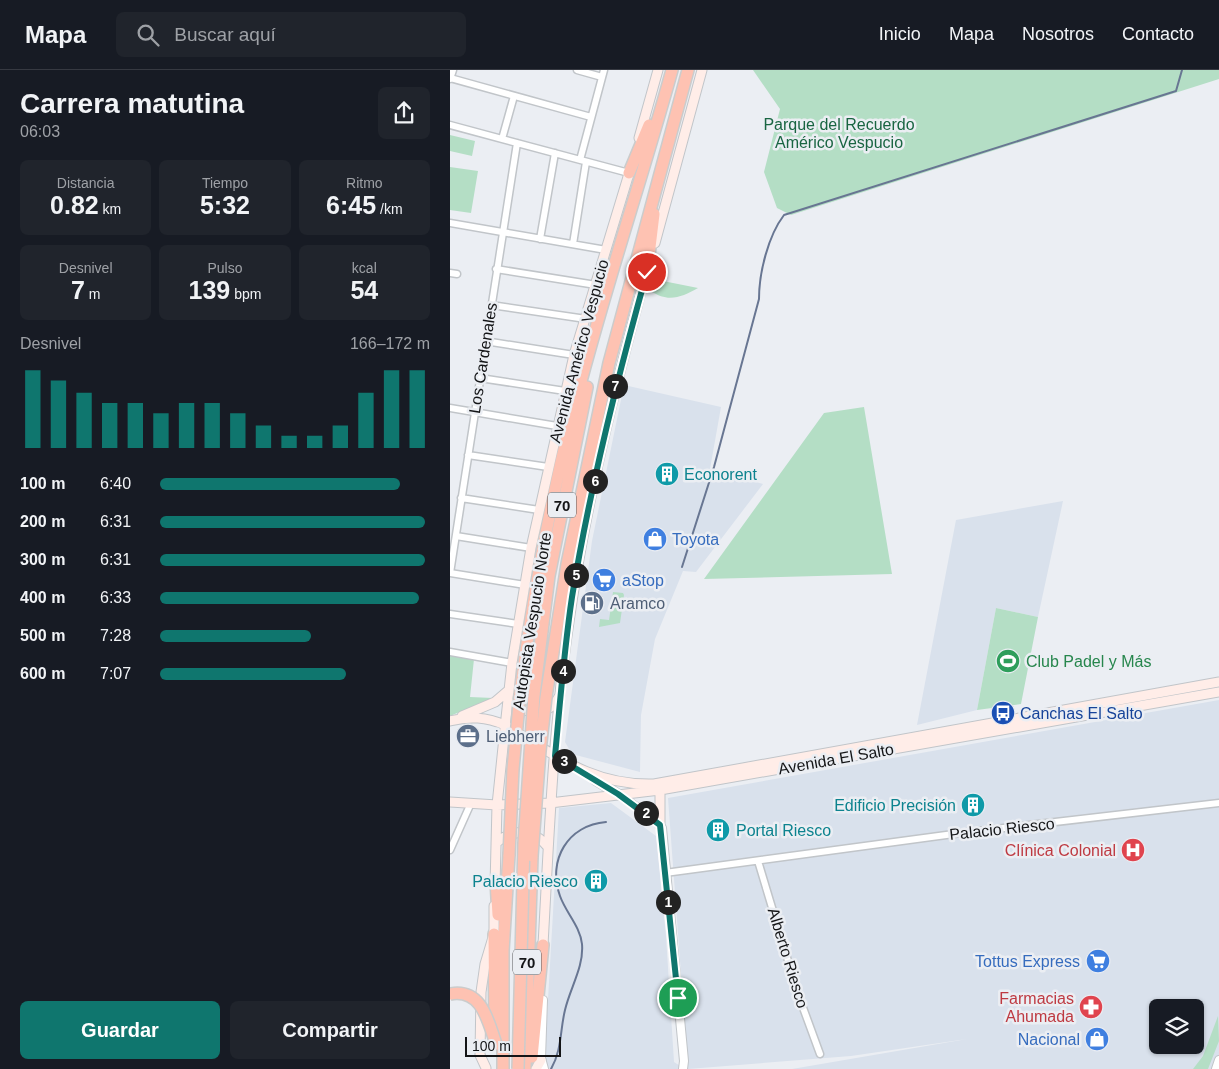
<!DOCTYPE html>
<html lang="es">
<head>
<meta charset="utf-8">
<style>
  body { margin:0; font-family:Arial,sans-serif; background:#20242c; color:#f1f3f6; height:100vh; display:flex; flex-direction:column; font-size:19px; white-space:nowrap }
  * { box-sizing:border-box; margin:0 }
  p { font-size:16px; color:#9ea1a6 }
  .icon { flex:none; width:28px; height:28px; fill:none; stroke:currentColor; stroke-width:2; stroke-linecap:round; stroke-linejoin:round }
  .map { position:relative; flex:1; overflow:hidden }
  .side { display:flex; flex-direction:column; background:#171b24; width:450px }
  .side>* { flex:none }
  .fabs { position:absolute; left:699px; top:929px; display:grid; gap:10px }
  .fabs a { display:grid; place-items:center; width:55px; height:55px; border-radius:8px; background:#171b24; box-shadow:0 1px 4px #0004; font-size:25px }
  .scale { position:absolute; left:15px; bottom:12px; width:96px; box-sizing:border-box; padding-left:5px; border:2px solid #141517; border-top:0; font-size:14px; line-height:18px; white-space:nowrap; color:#141517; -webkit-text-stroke:4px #ebeef3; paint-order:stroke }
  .pin { position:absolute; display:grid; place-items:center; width:42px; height:42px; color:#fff; margin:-21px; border:2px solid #fff; border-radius:50%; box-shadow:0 1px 5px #0007 }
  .km { position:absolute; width:25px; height:25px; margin:-12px; border-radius:50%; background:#222; color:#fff; font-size:14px; line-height:25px; text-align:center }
  .round { display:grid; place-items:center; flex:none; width:52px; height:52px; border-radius:8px; background:#20242c }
  .overview { display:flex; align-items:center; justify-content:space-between; height:85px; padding:0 20px }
  h1 { font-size:28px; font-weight:600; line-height:38px }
  .metrics { display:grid; grid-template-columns:repeat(3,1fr); gap:8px; height:85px; padding:5px 20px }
  .metrics div { display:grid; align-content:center; border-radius:8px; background:#20242c; text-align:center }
  .metrics b { font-size:25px; font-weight:600 }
  .metrics small { font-size:14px; font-weight:400 }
  .metrics p { font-size:14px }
  .chart { height:140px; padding:10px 20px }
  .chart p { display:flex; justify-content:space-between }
  .chart svg { width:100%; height:90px; margin-top:5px; stroke:#0f766e; stroke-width:6 }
  .action { display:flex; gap:10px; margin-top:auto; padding:10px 20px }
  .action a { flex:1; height:58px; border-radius:8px; background:#0f766e; color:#fff; font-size:20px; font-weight:600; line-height:58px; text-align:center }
  .action a+a { background:#20242c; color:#f1f3f6 }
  ul { padding:0 20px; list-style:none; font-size:16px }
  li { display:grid; grid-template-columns:80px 60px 1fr; align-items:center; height:38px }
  li i { height:12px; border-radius:6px; background:#0f766e }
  header { display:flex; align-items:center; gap:30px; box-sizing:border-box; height:70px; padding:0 25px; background:#171b24; border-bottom:1px solid #363941 }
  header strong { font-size:24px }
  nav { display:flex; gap:28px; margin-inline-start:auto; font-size:18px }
  .search { width:350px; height:45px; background:#20242c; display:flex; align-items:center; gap:12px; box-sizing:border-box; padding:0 18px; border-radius:8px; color:#9ea1a6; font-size:19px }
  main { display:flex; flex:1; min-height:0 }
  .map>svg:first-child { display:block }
  .built { fill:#d9e1ec; fill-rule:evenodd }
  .green { fill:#b4dec5 }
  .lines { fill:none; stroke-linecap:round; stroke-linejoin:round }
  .stream { stroke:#687692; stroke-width:2 }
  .minor-casing { stroke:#c1c5c9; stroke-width:9 }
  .tertiary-casing { stroke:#c1c5c9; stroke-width:10 }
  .secondary-casing { stroke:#c1c5c9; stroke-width:11 }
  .motorway-casing { stroke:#cbcccc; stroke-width:14 }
  .minor { stroke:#fff; stroke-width:6 }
  .tertiary { stroke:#fff; stroke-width:8 }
  .secondary { stroke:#ffede8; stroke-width:9 }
  .motorway { stroke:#fec2b2; stroke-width:11 }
  .motorway-bridge-casing { stroke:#cbcccc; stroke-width:14; stroke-linecap:butt }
  .motorway-bridge { stroke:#fec2b2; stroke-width:11 }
  .route-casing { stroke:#fff; stroke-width:10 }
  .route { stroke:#0f766e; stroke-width:6 }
  .labels { text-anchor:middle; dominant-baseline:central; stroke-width:5; stroke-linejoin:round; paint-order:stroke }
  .shield { fill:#ebeef3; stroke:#545659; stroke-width:1 }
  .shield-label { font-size:15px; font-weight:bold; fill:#141517 }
  .park-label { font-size:16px; fill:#196542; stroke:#ebeef3 }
  .street-label { font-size:16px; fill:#141517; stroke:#ebeef3 }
  .culture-label { font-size:16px; fill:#0d838f; stroke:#ebeef3; text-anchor:start }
  .shop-label { font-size:16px; fill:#366cbe; stroke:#ebeef3; text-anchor:start }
  .service-label { font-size:16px; fill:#4e5e75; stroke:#ebeef3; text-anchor:start }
  .leisure-label { font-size:16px; fill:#27864d; stroke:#ebeef3; text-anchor:start }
  .transit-label { font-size:16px; fill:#164399; stroke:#ebeef3; text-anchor:start }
  .health-label { font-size:16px; fill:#be3a42; stroke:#ebeef3; text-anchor:end }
</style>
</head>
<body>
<header>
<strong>Mapa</strong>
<div class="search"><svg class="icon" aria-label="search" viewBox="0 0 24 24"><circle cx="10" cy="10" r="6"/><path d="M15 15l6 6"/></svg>Buscar aquí</div>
<nav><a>Inicio</a><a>Mapa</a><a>Nosotros</a><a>Contacto</a></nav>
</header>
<main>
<section class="side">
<div class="overview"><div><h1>Carrera matutina</h1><p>06:03</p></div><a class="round"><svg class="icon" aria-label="share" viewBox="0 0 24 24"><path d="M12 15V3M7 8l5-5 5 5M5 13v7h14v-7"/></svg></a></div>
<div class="metrics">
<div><p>Distancia</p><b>0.82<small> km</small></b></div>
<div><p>Tiempo</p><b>5:32</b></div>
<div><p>Ritmo</p><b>6:45<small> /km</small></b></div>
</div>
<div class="metrics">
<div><p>Desnivel</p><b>7<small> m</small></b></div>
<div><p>Pulso</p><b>139<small> bpm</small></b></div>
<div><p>kcal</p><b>54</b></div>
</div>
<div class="chart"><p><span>Desnivel</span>166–172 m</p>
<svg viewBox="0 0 160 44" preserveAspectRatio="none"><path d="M5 44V6M15 44V11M25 44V17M35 44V22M45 44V22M55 44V27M65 44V22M75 44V22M85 44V27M95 44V33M105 44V38M115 44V38M125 44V33M135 44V17M145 44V6M155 44V6"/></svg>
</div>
<ul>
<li><b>100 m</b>6:40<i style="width:89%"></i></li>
<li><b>200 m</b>6:31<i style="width:98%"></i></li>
<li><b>300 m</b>6:31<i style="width:98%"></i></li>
<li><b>400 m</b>6:33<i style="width:96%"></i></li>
<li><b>500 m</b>7:28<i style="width:56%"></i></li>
<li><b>600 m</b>7:07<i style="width:69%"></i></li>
</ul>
<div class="action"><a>Guardar</a><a>Compartir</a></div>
</section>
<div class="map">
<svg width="769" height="999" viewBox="0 0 769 999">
  <rect width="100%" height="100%" fill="#ebeef3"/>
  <path class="built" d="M174 315 271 337 260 399 313 414 246 502 233 501 205 569 191 645 190 702 122 684 115 672 142 471Z
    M613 431 588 547 546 538 527 640 467 655 506 450Z
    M769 630V999H342L517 969 401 986 238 999 218 728ZM708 938H745V975H708Z
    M161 733 206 766 216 866 224 992 235 999H98L95 982 109 738Z"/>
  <path class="green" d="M303 0H769V9L341 145 327 138 314 102 330 39Z
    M0 65 25 71 22 86 0 81Z
    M0 97 28 101 21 143 0 140Z
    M203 209 248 218C232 227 218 233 201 221Z
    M414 337 442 504 254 509 374 343Z
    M163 522 173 523 174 525 170 553 149 557 150 549 159 550Z
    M546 538 588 547 571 634 527 640Z
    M0 585 24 589 20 627 43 628 0 646Z
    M768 946 769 971 758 999H743L753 986Z"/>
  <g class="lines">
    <path class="stream" d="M232 497 264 397 309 229C309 203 318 166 334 145L726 21 732 0
      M101 999C112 980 110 960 115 940 120 918 134 897 132 874 130 856 116 843 110 826 97 790 118 755 156 752"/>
    <g class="minor-casing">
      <path id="minor" d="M127 0 152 7
        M0 8 141 47
        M0 9 3 0
        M0 55 179 103
        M52 69 64 26
        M130 90 154 0
        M0 153 156 180
        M90 169 105 83
        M123 174 136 92
        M46 199 146 215
        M0 203 7 204
        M41 235 136 249
        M35 271 124 285
        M30 308 115 321
        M0 338 107 356
        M18 385 98 397
        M11 428 89 440
        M6 466 81 478
        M0 503 67 73
        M0 503 75 515
        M0 544 68 554
        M0 582 62 593
        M0 780 21 733
        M308 791 348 924 370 984
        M215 803 511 763 769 733"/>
    </g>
    <g class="tertiary-casing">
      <path id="tertiary" d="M168 724 205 750 212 758 234 991 233 999
        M93 930 91 988 94 999
        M766 999 769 990"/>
    </g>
    <g class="secondary-casing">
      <path id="secondary" d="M189 68 208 0
        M205 173 252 0
        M65 633C80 648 101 644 110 625
        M12 646 45 632 59 620
        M0 651C20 646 36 647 55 655 105 685 142 716 204 714L769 612
        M145 710 168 724
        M210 720V755
        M0 732 47 735 100 733 210 720 769 622
        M46 773C63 758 84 759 98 777
        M45 816 47 735 56 648 62 593 81 478 124 285 181 97
        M93 875C99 767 103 659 119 552 136 431 166 313 198 196
        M36 998 30 985 31 922 35 894 44 864V836
        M86 999 91 990"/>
    </g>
    <g class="motorway-casing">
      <path id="motorway" d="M179 103 199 55
        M197 202 204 144
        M70 624C82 530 99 437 122 346 151 229 190 116 222 0
        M84 625 99 506 137 317
        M96 627 117 494 159 293 238 0
        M46 811 48 845
        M44 864 45 960
        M82 987 93 875
        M53 999V881L59 785
        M75 999 82 786"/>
    </g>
    <use href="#minor" class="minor"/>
    <use href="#tertiary" class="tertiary"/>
    <use href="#secondary" class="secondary"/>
    <use href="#motorway" class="motorway"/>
    <g class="motorway-bridge-casing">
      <path id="motorway-bridge" d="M59 785 63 699 70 624
        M82 786 90 681 96 627
        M0 924C32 918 38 951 46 974
        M68 999 74 773 84 625"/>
    </g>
    <use href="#motorway-bridge" class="motorway-bridge"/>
  </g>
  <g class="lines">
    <g class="route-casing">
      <path id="route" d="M197 202C167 309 140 417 122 527 114 580 110 633 105 686L168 724 210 755 228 928"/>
    </g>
    <use href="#route" class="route"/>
  </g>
  <defs>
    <g id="building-disc" transform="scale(1.25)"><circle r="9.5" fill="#0f9aa8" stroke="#ebeef3"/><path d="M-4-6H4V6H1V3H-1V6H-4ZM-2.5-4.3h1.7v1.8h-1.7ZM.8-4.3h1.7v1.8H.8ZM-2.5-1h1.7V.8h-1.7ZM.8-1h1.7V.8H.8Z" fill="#fff"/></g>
    <g id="shop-disc" transform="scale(1.25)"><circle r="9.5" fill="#3f7fe0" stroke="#ebeef3"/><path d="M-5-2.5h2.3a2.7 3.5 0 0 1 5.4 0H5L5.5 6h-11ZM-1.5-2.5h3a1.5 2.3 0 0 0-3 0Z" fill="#fff"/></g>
    <g id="supermarket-disc" transform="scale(1.25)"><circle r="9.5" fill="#3f7fe0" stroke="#ebeef3"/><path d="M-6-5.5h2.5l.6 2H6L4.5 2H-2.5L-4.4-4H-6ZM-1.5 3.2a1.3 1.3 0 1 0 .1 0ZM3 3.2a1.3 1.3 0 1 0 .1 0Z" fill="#fff"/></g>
    <g id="fuel-disc" transform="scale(1.25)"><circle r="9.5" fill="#5c6f8a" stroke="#ebeef3"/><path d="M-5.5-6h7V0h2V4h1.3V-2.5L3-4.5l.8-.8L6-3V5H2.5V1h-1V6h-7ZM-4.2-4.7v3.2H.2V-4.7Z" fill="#fff"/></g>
    <g id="stadium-disc" transform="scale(1.25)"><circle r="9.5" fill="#2e9e5b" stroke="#ebeef3"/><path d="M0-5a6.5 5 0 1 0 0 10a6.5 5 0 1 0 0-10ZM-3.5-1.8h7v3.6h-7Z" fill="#fff"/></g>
    <g id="bus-disc" transform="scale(1.25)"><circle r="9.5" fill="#1a4fb4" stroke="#ebeef3"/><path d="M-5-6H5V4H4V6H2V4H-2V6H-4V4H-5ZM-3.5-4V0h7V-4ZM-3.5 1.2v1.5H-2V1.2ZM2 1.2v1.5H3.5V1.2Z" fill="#fff"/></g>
    <g id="office-disc" transform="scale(1.25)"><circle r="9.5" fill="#5c6f8a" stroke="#ebeef3"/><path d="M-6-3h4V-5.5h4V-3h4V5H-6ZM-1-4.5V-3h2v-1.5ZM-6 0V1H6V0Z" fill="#fff"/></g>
    <g id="hospital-disc" transform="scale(1.25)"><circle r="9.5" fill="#e0444e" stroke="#ebeef3"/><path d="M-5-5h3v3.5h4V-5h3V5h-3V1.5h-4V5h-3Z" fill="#fff"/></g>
    <g id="pharmacy-disc" transform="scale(1.25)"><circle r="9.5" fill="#e0444e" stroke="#ebeef3"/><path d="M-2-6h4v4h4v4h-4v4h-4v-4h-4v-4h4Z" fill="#fff"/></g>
  </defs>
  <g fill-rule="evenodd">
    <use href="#building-disc" x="217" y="404"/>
    <use href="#shop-disc" x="205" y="469"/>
    <use href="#supermarket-disc" x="154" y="510"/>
    <use href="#fuel-disc" x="142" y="533"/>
    <use href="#stadium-disc" x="558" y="591"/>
    <use href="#bus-disc" x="553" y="643"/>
    <use href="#office-disc" x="18" y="666"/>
    <use href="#building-disc" x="523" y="735"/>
    <use href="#building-disc" x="268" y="760"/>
    <use href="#hospital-disc" x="683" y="780"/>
    <use href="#building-disc" x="146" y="811"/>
    <use href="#supermarket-disc" x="648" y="891"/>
    <use href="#pharmacy-disc" x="641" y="937"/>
    <use href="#shop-disc" x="647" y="969"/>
  </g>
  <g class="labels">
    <g class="shield">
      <rect x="98" y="422.5" width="28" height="25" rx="4"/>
      <rect x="63" y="879.5" width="28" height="25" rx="4"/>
    </g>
    <g class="shield-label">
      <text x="112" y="435">70</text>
      <text x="77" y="892">70</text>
    </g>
    <g class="park-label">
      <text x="389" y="54">Parque del Recuerdo<tspan x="389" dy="18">Américo Vespucio</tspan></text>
    </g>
    <g class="street-label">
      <text transform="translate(129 281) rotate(-75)">Avenida Américo Vespucio</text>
      <text transform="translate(33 288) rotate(-81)">Los Cardenales</text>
      <text transform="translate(82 551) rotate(-81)">Autopista Vespucio Norte</text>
      <text transform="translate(386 689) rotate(-10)">Avenida El Salto</text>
      <text transform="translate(552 759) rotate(-6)">Palacio Riesco</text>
      <text transform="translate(338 888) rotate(73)">Alberto Riesco</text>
    </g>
    <g class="culture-label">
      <text x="234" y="404">Econorent</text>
      <text x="506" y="735" text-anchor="end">Edificio Precisión</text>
      <text x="286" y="760">Portal Riesco</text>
      <text x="128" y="811" text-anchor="end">Palacio Riesco</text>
    </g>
    <g class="shop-label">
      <text x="222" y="469">Toyota</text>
      <text x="172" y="510">aStop</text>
      <text x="630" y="891" text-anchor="end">Tottus Express</text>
      <text x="630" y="969" text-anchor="end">Nacional</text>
    </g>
    <g class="service-label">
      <text x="160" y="533">Aramco</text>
      <text x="36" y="666">Liebherr</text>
    </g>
    <g class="leisure-label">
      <text x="576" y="591">Club Padel y Más</text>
    </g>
    <g class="transit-label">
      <text x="570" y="643">Canchas El Salto</text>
    </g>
    <g class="health-label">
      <text x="666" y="780">Clínica Colonial</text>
      <text x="624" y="928">Farmacias<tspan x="624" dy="18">Ahumada</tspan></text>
    </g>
  </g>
</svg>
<div class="fabs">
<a><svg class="icon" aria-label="layers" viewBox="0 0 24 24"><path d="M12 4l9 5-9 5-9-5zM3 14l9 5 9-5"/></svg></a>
</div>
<div class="scale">100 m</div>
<div class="pin" style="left:228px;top:928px;background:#1e9e55"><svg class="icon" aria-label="arrive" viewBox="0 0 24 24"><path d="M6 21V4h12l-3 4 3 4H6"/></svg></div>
<div class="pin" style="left:197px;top:202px;background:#d93025"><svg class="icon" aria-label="check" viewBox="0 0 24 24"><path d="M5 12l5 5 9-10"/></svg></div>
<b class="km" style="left:218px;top:832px">1</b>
<b class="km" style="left:196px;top:743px">2</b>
<b class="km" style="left:114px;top:691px">3</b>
<b class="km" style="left:113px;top:601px">4</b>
<b class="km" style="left:126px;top:505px">5</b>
<b class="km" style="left:145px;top:411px">6</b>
<b class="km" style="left:165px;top:316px">7</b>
</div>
</main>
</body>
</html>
